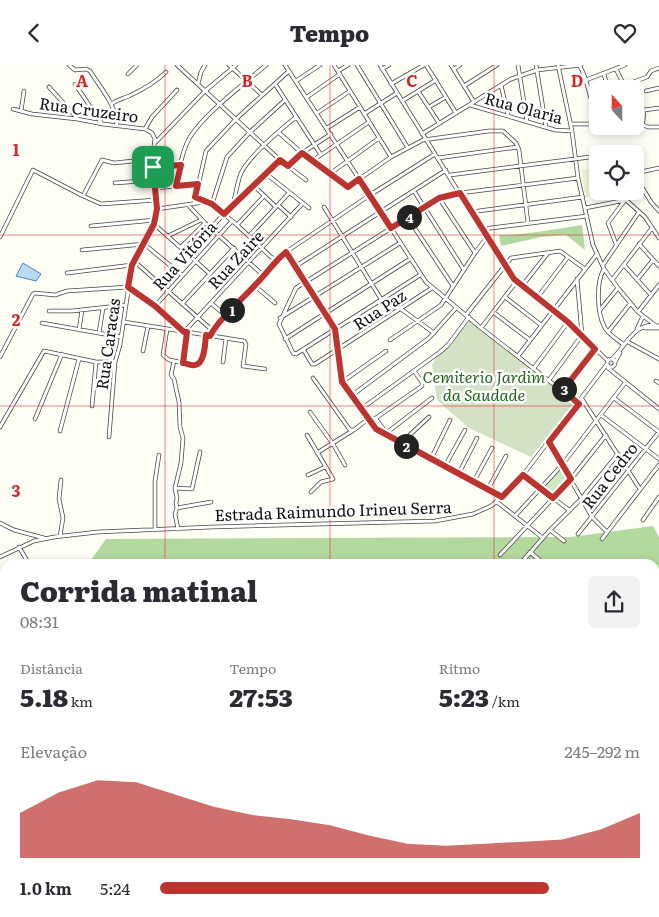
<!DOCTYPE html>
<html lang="pt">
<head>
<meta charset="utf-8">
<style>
  body { margin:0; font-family:Literata,serif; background:#f2f2f3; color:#2b2b33; height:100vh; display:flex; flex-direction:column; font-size:19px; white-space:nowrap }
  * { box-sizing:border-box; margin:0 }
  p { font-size:16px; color:#7c7c81 }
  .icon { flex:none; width:28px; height:28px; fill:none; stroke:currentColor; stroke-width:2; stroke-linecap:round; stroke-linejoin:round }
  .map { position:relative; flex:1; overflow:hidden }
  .drawer { position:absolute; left:0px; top:494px; width:660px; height:359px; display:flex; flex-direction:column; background:#fff; border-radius:15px 15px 0 0; box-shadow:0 2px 8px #0003 }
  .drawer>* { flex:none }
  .needle { width:32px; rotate:339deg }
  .buttons { position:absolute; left:589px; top:15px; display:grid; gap:10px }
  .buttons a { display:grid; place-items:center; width:55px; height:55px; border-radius:8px; background:#fff; box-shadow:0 2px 8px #0003; font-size:25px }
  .pin { position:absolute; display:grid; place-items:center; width:42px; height:42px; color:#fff; margin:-21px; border-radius:10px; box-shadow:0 2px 8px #0006 }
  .km { position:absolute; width:25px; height:25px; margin:-12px; border-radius:50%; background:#222; color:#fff; font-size:14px; line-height:25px; text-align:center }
  .round { display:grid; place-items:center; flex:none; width:52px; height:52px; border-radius:8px; background:#f2f2f3 }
  .overview { display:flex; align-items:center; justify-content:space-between; height:85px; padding:0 20px }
  h1 { font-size:28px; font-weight:800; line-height:38px }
  .metrics { display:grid; grid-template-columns:repeat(3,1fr); gap:8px; height:85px; padding:5px 20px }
  .metrics div { display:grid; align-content:center }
  .metrics b { font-size:25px; font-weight:800 }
  .metrics small { font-size:14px; font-weight:400 }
  .metrics p { font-size:14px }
  .chart { height:140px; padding:10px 20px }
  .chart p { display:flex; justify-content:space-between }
  .chart svg { width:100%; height:90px; margin-top:5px; fill:#bb352e; opacity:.7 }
  ul { padding:0 20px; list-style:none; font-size:16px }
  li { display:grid; grid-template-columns:80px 60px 1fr; align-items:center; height:38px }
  li i { height:12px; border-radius:6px; background:#bb352e }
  header { display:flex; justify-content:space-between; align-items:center; height:65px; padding:0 20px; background:#fff; font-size:22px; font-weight:800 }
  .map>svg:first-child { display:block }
  .farmland { fill:#f4f4d5 }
  .green { fill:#d0e8bf }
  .forest { fill:#b3d99f }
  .cemetery { fill:#d5e1c5 }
  .water { fill:#bcd9f4; stroke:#4687c7 }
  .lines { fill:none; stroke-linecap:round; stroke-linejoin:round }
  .river { stroke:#bcd9f4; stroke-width:4 }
  .minor-casing { stroke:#444; stroke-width:4.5 }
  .minor { stroke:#fff; stroke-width:3 }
  .route-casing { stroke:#fff; stroke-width:10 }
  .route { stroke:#bb352e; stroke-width:6 }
  .grid { fill:none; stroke:#d62828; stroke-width:1; stroke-opacity:0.55 }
  .labels { text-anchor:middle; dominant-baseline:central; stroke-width:5; stroke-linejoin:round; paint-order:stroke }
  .street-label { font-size:16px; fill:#111; stroke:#fff }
  .park-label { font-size:16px; font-style:italic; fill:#2a6723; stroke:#fff }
  .grid-label { font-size:16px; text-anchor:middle; font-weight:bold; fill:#d62828; stroke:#fff; stroke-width:5; stroke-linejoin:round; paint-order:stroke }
</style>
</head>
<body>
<header><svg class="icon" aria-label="back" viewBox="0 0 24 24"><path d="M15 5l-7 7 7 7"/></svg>Tempo<svg class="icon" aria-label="heart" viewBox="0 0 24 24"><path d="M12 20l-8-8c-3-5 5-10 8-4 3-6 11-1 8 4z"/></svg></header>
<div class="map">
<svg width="659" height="852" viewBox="0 0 659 852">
  <rect width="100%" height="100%" fill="#fefef5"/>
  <path class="farmland" d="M597 103 598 126 620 127 586 132 581 105Z"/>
  <path class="green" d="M562 402 569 414 553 431 542 423Z"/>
  <path class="forest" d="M582 160 585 185 566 170 541 172 501 181 499 170C527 170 554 164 582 160Z
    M653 461 659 472V628L655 627V499H88L106 474 571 472Z"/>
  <path class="cemetery" d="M470 255 575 337 531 392 469 363 437 335 432 300 437 291 447 283Z"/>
  <path class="water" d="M23 198 41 209 36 216 16 211Z"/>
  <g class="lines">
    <path class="river" d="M655 596 659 595
      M5 754V756
      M0 772 5 762
      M274 848 281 852
      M529 848 536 852
      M294 852 296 848
      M359 852 360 848
      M522 852 526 848
      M590 852 593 848"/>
    <g class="minor-casing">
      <path id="minor" d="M69 0 75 5 86 4 90 6C100 22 116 40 117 60
        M177 0 280 95 306 115
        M229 0 262 30
        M285 0 426 217 481 263 579 339
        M334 0 391 92
        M357 0 408 83
        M380 0 513 215 568 257 608 296
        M426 0 456 48
        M451 0 474 37
        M518 0 527 56
        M536 0 546 62
        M558 0 572 66 578 113 593 180 604 204 618 223 638 247 655 260
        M579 0C589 14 588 35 598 50
        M382 4 389 0
        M454 4 460 0
        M616 4 626 24
        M338 6 348 0
        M128 9 137 0
        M604 9 608 24
        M586 15 625 0
        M296 16 320 0
        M75 19 102 59
        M198 19 201 7 205 0
        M275 19 321 90
        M391 19 424 0
        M501 20 508 50
        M625 20 647 12 651 6 659 3
        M464 21 497 0
        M49 22 77 53
        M418 26 439 58
        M646 26 659 23
        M307 32 340 9
        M402 36 436 15
        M111 39C117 35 122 34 129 31 142 25 156 17 166 7
        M470 40 555 65 572 66
        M429 42 446 32
        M13 44 32 49 77 54 103 59 145 64 152 68 155 74 153 88V115L157 144 154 159 132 200 120 280 115 297 109 372
        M635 45 641 59 648 62H659
        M21 46 24 26
        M317 48 350 26
        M364 49 397 28
        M570 59H598
        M641 59 643 56 644 45 659 43
        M610 61H617
        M327 63 360 42
        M145 64 152 52 177 25
        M278 67 302 88 348 122 391 92 423 75 489 66H503L516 78 519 85 528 158
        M422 69 511 14 537 5 581 0
        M156 77 205 26 236 0
        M438 93 518 82
        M312 96 369 57
        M288 101 302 88 331 69
        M153 102 181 100
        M265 108 309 143
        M331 108 379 73
        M636 108 659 103
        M450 110 598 91
        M636 115 637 119H640L651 137 659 146
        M115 118 153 115
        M253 120 276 142
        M176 121C179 105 182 86 190 72 205 48 244 19 266 0
        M155 123 198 119
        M414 126 464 205
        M83 131 102 95 114 98 153 94
        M195 132 212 139 237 160 271 192 277 195
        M439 133 475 188
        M194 139 206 86 236 54 289 6
        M212 139 227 92 250 67 285 35
        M233 139C236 129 237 118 241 108 250 90 280 65 296 52
        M188 140 205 158 264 211
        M278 140 291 152
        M324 142 381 234 388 240 401 244 434 268
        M585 143 626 135 645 152 659 173
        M157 144 205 137
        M471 147 583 132
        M408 153 453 221
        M154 159 210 209
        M237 160 264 131
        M91 161 155 155
        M211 163 233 139 280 95
        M483 164 587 151
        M168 171 201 155
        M249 171 289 128
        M0 172 33 105 83 131 101 139 156 135
        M616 179 608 158 625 135
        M639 179 659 201
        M181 182 205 158
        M82 185 144 179 182 210
        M286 187 335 264 343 320 376 364 502 432
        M134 196 213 266
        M603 200 639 147
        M624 200 651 230
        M296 201 446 105
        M604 204C596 217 597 247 604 261 607 269 617 274 624 280
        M67 208 132 200
        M420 210 296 289 293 288 279 259 296 223 439 133 460 128 578 113
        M612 215 652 163
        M637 215 653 195
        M255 221 275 238
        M522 221 548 188
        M505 232 541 260
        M537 233 568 192
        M211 238 226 251
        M182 239 234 183
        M155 241 232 156
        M600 245 618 223
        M49 246H72L126 240
        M493 247 530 275
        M638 247 659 220
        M466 250 511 193 560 186 585 204
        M280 253 400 178
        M124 257 244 276 246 279 243 301 265 304
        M42 258 121 272
        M481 263 516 217
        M645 263H659
        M167 264 163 290 169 295 197 300 202 294 206 270
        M637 264 643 251
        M79 265 82 245
        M608 267 630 239
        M99 268 103 243
        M210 271 213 266 264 211 277 195 286 187 370 130 435 89
        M285 274 410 194
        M390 275 441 240 475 188 487 172
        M628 277 659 294
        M303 284 312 299H315L432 223
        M143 286 148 261
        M518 291 597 189
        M0 292 33 229 35 228 55 230 67 226 128 222 155 241 184 267 303 138
        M612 294C626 281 635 255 659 261
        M607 298a4 4 0 1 1 8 0a4 4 0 1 1-8 0Z
        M174 296 171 310 174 314 179 337 180 362 183 373 181 398 175 423 177 433 176 438 177 443 175 449 178 464
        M223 297 226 273
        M615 297 620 288
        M183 298 187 267
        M534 303 568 257
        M608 303 659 344
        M313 313 350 365H354L368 354
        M549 315 582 270 577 214
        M656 316 659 318
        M342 317 386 286
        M563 325 595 285
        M351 331 429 273 456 243
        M614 333 659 367
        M582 334 640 424
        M92 341 96 297
        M361 344 440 287 448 280 469 252
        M310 347 333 379 345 400
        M601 350 659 394
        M35 354 62 289
        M376 354 386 367
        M370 357 422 321V317L414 306
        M0 362 44 286 96 297H115
        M60 366 79 294
        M385 369 432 333
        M307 370 333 414 321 417 311 427
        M549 377 592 452 607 467
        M401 378 429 352
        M317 388 352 366
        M431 394 450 355
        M445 401 465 365
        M459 408 477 373
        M308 410 325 402
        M523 410 569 445
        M474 416 492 383
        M175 423 192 424 200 387
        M488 424 506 391
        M497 437 543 473
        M177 443 211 437
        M515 451 562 400 625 318
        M643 455 659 432
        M0 458 14 465 44 473
        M155 465V416L159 390
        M550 465 564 476
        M578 469 659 367
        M60 471 63 453 59 434 61 415
        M602 474 659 400
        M19 482 29 499
        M530 487 544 499
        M500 490 571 414 606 370
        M0 492 34 476 54 472 98 467 212 462 435 456 473 449 491 441 502 432 523 410 607 299
        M520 499 550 465 582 433 618 389
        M0 539 5 552
        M655 634 659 640
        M655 659 659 657
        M655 674 659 681
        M655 713 659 722
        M655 750 659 749
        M655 810 659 828
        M0 841 5 842
        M32 848 40 852
        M619 848 620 852
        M646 848 647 852
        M12 852 13 848"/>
    </g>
    <use href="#minor" class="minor"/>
  </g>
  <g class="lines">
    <g class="route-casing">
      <path id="route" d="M302 88 348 122 359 114 391 163 439 133 460 128 514 214 568 257 595 284 563 325 579 339 549 377 571 414 553 433 523 410 502 432 376 364 342 317 335 264 286 187C275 196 267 208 257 218 242 235 221 251 210 271L206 270C205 278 205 299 195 300 192 301 186 298 183 298L187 267H184L155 241 128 222 132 200 154 159 157 144 153 102 181 100 176 121 198 119 195 132 212 139 224 149 280 95 288 101Z"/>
    </g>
    <use href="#route" class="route"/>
  </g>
  <path class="grid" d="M165 0V499M330 0V499M494 0V499M0 170H659M0 341H659M0 511H5M655 511H659M0 682H5M655 682H659M165 848V852M330 848V852M494 848V852"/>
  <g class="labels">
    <g class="street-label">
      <text transform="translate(524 42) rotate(15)">Rua Olaria</text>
      <text transform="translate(89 44) rotate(8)">Rua Cruzeiro</text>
      <text transform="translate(184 190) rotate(-48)">Rua Vitória</text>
      <text transform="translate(235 194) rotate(-47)">Rua Zaire</text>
      <text transform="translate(379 244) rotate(-33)">Rua Paz</text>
      <text transform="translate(107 279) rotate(-82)">Rua Caracas</text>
      <text transform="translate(609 410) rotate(-52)">Rua Cedro</text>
      <text transform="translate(333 445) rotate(-2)">Estrada Raimundo Irineu Serra</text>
    </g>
    <g class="park-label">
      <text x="484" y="311">Cemiterio Jardim<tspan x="484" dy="18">da Saudade</tspan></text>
    </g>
  </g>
  <g class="grid-label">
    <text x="82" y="22">A</text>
    <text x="247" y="22">B</text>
    <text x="412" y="22">C</text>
    <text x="577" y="22">D</text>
    <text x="16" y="91">1</text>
    <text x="16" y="261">2</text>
    <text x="16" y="432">3</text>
  </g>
</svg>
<div class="buttons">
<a><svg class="needle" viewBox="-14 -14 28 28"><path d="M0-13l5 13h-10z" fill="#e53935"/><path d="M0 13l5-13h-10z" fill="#7c7c81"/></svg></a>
<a><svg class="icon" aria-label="locate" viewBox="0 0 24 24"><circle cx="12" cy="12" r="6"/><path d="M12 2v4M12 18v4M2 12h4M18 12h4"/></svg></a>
</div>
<div class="pin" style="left:153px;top:102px;background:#1e9e55"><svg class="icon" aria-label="arrive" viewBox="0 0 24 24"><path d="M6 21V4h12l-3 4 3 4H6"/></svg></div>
<b class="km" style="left:232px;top:245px">1</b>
<b class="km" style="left:406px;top:381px">2</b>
<b class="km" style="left:564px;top:324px">3</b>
<b class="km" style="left:409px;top:152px">4</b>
<section class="drawer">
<div class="overview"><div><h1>Corrida matinal</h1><p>08:31</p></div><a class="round"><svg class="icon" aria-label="share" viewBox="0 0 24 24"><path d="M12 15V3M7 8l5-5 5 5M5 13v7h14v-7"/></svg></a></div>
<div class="metrics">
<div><p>Distância</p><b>5.18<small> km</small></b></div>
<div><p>Tempo</p><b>27:53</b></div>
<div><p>Ritmo</p><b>5:23<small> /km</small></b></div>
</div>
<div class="chart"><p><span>Elevação</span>245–292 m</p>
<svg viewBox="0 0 160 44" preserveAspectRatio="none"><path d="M0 44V22L10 12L20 6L30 7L40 13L50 19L60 23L70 25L80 28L90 33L100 37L110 38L120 37L130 36L140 35L150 30L160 22V44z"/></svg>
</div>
<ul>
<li><b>1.0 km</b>5:24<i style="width:81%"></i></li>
</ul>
</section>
</div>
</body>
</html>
